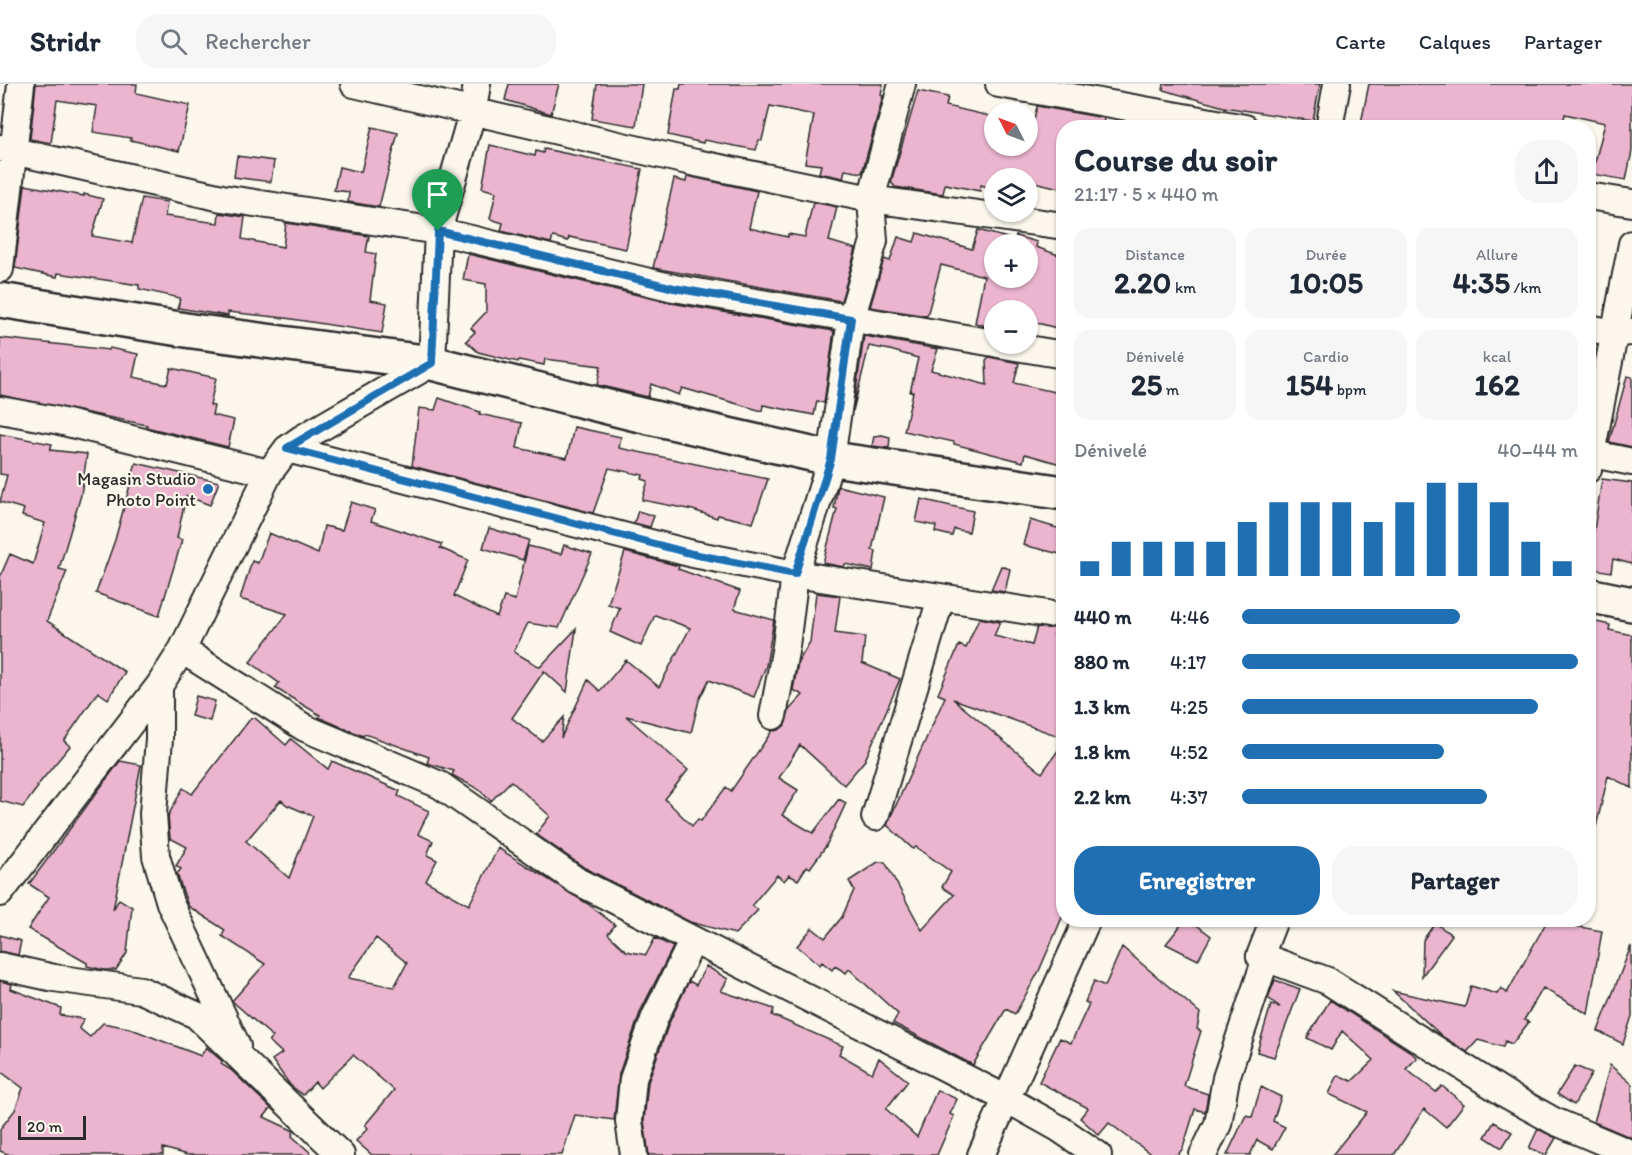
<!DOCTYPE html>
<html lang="fr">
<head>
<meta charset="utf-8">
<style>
  body { margin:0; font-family:Itim,sans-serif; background:#f6f6f7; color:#1f2937; height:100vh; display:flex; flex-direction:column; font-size:22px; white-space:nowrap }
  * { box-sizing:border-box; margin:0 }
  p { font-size:20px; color:#747a83 }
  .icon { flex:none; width:33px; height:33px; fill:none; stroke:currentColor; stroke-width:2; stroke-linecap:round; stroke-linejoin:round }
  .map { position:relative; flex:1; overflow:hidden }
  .drawer { position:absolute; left:1056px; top:36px; width:540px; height:807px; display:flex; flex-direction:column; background:#fff; border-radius:24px; box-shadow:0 2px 4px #0004 }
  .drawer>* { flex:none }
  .needle { width:39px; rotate:312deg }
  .buttons { position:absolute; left:984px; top:18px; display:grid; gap:12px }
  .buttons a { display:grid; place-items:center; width:54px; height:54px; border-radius:50%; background:#fff; box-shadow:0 2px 4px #0004; font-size:30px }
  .scale { position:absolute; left:18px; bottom:15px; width:68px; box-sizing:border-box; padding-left:6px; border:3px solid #2b2b2b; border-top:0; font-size:16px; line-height:21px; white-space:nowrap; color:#2b2b2b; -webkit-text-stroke:4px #fbf7ec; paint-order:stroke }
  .pin { position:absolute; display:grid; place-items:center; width:51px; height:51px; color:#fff; margin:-62px -26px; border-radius:50% 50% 50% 0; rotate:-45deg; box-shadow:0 0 6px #0007 }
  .pin .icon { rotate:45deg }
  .round { display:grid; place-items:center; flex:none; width:63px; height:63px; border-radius:24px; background:#f6f6f7 }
  .head { display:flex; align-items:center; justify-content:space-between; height:102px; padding:0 18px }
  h1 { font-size:33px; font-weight:700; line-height:45px }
  .stats { display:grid; grid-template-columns:repeat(3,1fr); gap:9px; height:102px; padding:6px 18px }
  .stats div { display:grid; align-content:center; border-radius:15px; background:#f6f6f7; text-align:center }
  .stats b { font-size:30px; font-weight:700 }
  .stats small { font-size:16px; font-weight:400 }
  .stats p { font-size:16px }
  .chart { height:168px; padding:12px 18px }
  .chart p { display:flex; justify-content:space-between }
  .chart svg { width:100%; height:108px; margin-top:6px; stroke:#1f6fb2; stroke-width:6 }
  .action { display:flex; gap:12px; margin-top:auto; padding:12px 18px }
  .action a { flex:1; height:69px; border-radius:24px; background:#1f6fb2; color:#fff; font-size:24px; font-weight:700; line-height:69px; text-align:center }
  .action a+a { background:#f6f6f7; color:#1f2937 }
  ul { padding:0 18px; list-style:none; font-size:20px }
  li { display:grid; grid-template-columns:96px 72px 1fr; align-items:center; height:45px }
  li i { height:15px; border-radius:8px; background:#1f6fb2 }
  header { display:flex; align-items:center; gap:36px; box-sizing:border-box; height:84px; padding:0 30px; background:#fff; border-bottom:2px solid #e0e1e3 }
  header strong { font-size:28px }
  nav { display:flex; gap:33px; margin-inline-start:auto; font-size:21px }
  .search { width:420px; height:54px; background:#f6f6f7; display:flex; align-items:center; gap:15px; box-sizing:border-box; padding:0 21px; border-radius:24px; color:#747a83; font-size:22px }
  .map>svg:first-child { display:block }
  .building { fill:#ebb5ce; stroke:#2b2b2b; stroke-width:1.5; fill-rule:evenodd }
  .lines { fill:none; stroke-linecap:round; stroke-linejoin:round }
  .minor-casing { stroke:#2b2b2b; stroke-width:30 }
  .tertiary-casing { stroke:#2b2b2b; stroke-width:38 }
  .minor { stroke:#fbf7ec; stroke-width:26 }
  .tertiary { stroke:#fbf7ec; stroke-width:33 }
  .route-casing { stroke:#fff; stroke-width:12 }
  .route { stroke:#1f6fb2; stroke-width:8 }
  .poi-dot { fill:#1f6fb2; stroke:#fbf7ec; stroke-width:2 }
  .labels { text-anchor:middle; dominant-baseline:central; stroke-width:4.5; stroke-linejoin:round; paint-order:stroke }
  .poi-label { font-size:18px; fill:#2b2b2b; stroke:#fbf7ec; text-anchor:end }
</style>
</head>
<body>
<header>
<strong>Stridr</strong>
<div class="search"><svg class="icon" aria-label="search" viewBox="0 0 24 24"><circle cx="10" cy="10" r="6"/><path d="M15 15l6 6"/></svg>Rechercher</div>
<nav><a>Carte</a><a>Calques</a><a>Partager</a></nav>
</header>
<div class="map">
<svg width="1632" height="1071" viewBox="0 0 1632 1071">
  <rect width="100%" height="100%" fill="#fbf7ec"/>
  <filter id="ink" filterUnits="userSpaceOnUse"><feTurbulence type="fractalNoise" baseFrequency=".0167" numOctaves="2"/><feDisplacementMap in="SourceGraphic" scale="12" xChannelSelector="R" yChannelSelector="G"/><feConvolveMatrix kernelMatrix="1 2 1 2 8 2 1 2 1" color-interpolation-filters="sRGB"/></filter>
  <g filter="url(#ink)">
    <path class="building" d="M36 0H137L136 9 190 21 179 67 130 56 131 54 93 48 97 22 57 16 51 59 30 55Z
      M509 0H559L551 30 505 16Z
      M597 0H642L636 42 592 35Z
      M681 0H883L881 11 883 12 862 89 845 86 843 94 819 89 821 81 805 79 814 31 770 22 762 56H759L756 66 704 56 703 59 668 51 676 5H680Z
      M1164 0H1320L1313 37 1224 23 1163 6Z
      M1369 0H1632V67L1626 96 1592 90 1605 39 1565 30 1562 44H1360Z
      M918 7 948 13 946 22 994 33V62H1028V39L1033 40 1037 22 1104 34 1103 44H1064V105L1030 97 1028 99V94H994V105L981 101 980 107 945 100 943 110 895 103 891 98Z
      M372 43 398 49 379 123 348 118 349 108 334 106 339 83 361 88Z
      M490 61 535 72 536 67 543 69 544 65 642 85 626 165 569 153 568 157 553 153 551 159 501 147 503 139 490 135 496 108 482 104Z
      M237 72 274 77 271 98 234 93Z
      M687 92 757 107 749 144 788 153V150L805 153 813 118 837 123 829 157 856 165 841 217 653 184 674 95 686 98Z
      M25 101 84 112V110L103 115 92 152 132 159 142 114 167 118 165 132 218 139 219 129 245 133 242 155 283 163 286 139 369 152 366 168 376 170 370 216 387 219 382 249 285 234 228 228V232L178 224 180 214 139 205V201L58 189 57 193 15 184Z
      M978 146 1015 156 1016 152 1037 158 1036 163 1064 173V218L1057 244 1029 237 1028 243V226H994V244L975 239 984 192 941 181 927 232 870 223 884 175 890 177 898 153 914 158 917 149 972 165ZM994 160H1028V194H994Z
      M468 170 671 219 834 247 824 319 817 317 814 331 763 321 762 327 682 304 679 311 651 300 648 313 597 301 601 282 545 275 544 281 519 276 518 278 478 268 466 257 475 248 471 244 486 228V200L463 196Z
      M864 252 938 265 931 286 987 301 986 276 989 273 1019 279 1014 299 1064 310V381L1025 370 1023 378 954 360V358L904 347 913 308H910L918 274 890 266 869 262 853 327Z
      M0 254 109 266 110 264 138 270 133 293 167 300 171 284 216 294 210 321 214 322 212 331 234 336 228 363 146 343 147 341 0 311Z
      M1627 292 1632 293V363L1609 358Z
      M439 314 480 328 479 330 522 339 517 364 567 374 574 343 621 353 619 364 768 395 753 439 718 431 717 434 693 426 642 416 648 397 642 395 643 391 609 384 593 429 412 382 419 324 435 326Z
      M0 350 52 360 50 366 87 370 81 411 59 485 67 487 47 537 125 588 108 615 98 608 64 657 70 662 37 702 38 703 23 723 0 717V493L10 470 33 480 45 439 22 432 24 425 0 418 7 391 0 390Z
      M882 351 890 353 889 364 872 362 874 352Z
      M136 379 219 398 210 421 186 412 177 454 182 456 159 532 96 509 115 456Z
      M1602 395 1632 399V480L1613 475 1611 488 1588 484Z
      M838 402 884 413 872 466 876 467 873 486 845 480 844 483 823 479 837 425 834 424Z
      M921 415 973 427 969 448 954 445 952 452 935 448 936 442 916 438Z
      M351 418 375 426 371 437 442 460 440 464 468 476 454 512 497 533 504 513 515 516 528 462 561 470 564 461 592 470 559 544 528 539 514 568 540 583 576 545 567 608 544 587 512 634 542 657 564 633 561 654 588 596 600 607 626 576 659 603 690 544 655 531 641 562 610 548 620 524 608 520 625 468 679 482 678 485 740 507 734 525 774 536 766 582 754 613 709 596 699 616 691 649 626 632 688 686 665 715 692 742 698 735 701 737 726 703 731 707 772 647 779 646 785 641 789 626 803 611 793 606 798 578 810 558 816 509 840 512 835 549 865 553 862 579 900 595 865 676 844 701 800 661 779 694 798 706 782 731 813 749 839 715 846 719 826 762 810 784 807 782 798 796 789 791 784 797 777 791 752 821 758 826 735 850 690 838 585 784 536 750 550 732 511 697 491 717 478 705 452 691 454 687 427 679 429 673 365 650 363 652 325 636 319 633 320 631 275 604 279 599 250 578 287 530 240 515 252 477 258 479 269 449 318 470 324 442 342 446Z
      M638 427 654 432 650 443 634 439Z
      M1030 436 1064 446V471L1023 461Z
      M489 444 529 456 523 476 483 464Z
      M1001 482 1010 485 1005 508 991 506Z
      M979 534 1000 538 994 552 1032 561 1037 543 1056 544 1054 551 1064 553V654L953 615 1042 689 1064 658V829L1039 887 1015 930 1006 925 973 981 893 939 898 930 849 885 846 889 835 882 832 886 822 878 820 881 797 862 812 844 825 854 842 833 854 806 849 797 878 778H885L922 846 954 811 942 803 951 788 916 763 913 765 887 741 945 613 938 610 959 561 966 564Z
      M1588 536 1610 541 1609 546 1632 551V704L1608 692 1596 743 1588 742Z
      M196 612 215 617 210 637 191 632Z
      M251 634H255L286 661 291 655 328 685 332 677 400 707 398 712 429 727 418 750 433 757 427 771 437 776 426 797 469 821 498 764 588 820 615 841 608 850 626 867 646 871 655 854 673 863 641 926 619 990 614 1036 575 1031 562 1071H372L356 1057 368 1044 365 1041 394 1006 353 971 320 1004 315 998 303 1011 290 1001 272 976 282 969 269 957 273 953 232 917 265 880 222 852 225 846 188 822 177 790 181 785 176 782 187 763 170 754 168 732 183 704 192 710ZM281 716 287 721 313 732 289 794 246 757ZM376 854 407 879 394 903 348 894Z
      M120 677 141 681 113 826 119 815 132 823 127 869 116 886H104L87 882V879L28 845 49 813 29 800Z
      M1185 836H1190L1211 852 1198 876 1166 860Z
      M1547 837 1602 847 1588 930 1543 904 1524 936 1529 938 1512 960 1505 957 1503 963 1478 956 1467 968 1443 953 1393 907 1465 923 1471 902 1497 910 1501 904 1507 909Z
      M1435 839 1452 851 1422 892 1423 856Z
      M0 851 21 857 18 871 0 867Z
      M1631 862 1632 932 1623 960 1598 947Z
      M1122 863 1200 929 1197 945 1201 947 1184 1002 1208 1010 1205 1028 1195 1025 1183 1064 1178 1071H1152L1109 1039 1099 1051 1080 1034 1088 1024 1039 998 1060 954 1071 959 1089 920 1085 918 1094 897 1105 902Z
      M706 882 728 895 721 907 774 925 772 931 843 962 839 970 872 989 879 974 908 997 886 1025 917 1053 937 1006 957 1015 950 1030 954 1032 937 1071H649L644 1037 648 998 669 939 689 897 696 901Z
      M1275 896 1300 905 1274 973 1257 968 1271 921 1280 923 1268 914Z
      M0 897 12 900 11 905 61 924 60 931 84 935 79 944 90 953 103 939 129 944 201 972 206 963 222 977 221 980 231 986 271 1024 264 1033 294 1047 292 1052 313 1071H187L163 1064V1071H10L0 1067V1045L15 1026 23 1004 0 987Z
      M1330 916 1411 968 1417 974 1406 985 1436 1008 1442 1002 1464 1020 1446 1043 1424 1025 1394 1071H1332L1367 1028 1329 1010 1338 991 1352 997 1374 976 1342 947 1331 966 1307 954Z
      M1610 981 1632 1000V1054L1594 1038Z
      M1575 982 1592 989 1574 1021 1557 1010Z
      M1261 1003 1281 1013 1273 1037 1285 1043 1273 1065 1257 1056 1250 1071H1227L1246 1031 1252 1033Z
      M1494 1038 1512 1048 1502 1064 1485 1053Z
      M1538 1045 1556 1054 1546 1071 1529 1064Z"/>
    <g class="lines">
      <g class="minor-casing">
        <path id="minor" d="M354 0 696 79 871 115 1064 142
          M999 0 1245 44
          M1329 44 1337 0
          M0 64 222 114 438 147 674 204 994 259
          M1588 112 1632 119
          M0 185 21 0
          M1588 244 1616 249 1632 248
          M998 260 1064 271
          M0 326 55 336 269 389
          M287 365 693 470 795 490 1048 530
          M1588 369 1632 378
          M1588 385 1632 160
          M182 566 305 644 440 701 577 797 1005 1014 1060 1045 1098 1071
          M159 602V655L153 730 156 772 170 819 237 962
          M773 632 786 562 795 490 831 375 851 235 874 157 871 115 902 0
          M875 733 941 514
          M0 809 159 602 182 566 269 389 287 365 301 355 432 279 438 147 473 26 477 0
          M1260 872 1328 897 1509 1012 1554 1037 1632 1070
          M0 882 54 894 141 906 196 931 341 1071
          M634 1071 629 1037 633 995 655 933 693 856
          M981 1071 1087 836
          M1203 1071 1218 1040 1226 994 1265 877 1260 872 1274 836"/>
      </g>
      <g class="tertiary-casing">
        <path id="tertiary" d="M0 216 192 247 432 279 632 329 833 375 1064 409
          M1588 511 1632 520"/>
      </g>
      <use href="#minor" class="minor"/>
      <use href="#tertiary" class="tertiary"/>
    </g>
  </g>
  <g class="lines" filter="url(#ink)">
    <g class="route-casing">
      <path id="route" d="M438 147 674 204 851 235 831 375 795 490 693 470 287 364 432 279Z"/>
    </g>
    <use href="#route" class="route"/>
  </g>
  <circle class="poi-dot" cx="208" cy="405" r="6"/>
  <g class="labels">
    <g class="poi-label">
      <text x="196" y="395">Magasin Studio<tspan x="196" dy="21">Photo Point</tspan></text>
    </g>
  </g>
</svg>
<div class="buttons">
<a><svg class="needle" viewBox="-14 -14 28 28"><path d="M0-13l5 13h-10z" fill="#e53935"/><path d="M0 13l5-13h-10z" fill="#747a83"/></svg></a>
<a><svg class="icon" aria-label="layers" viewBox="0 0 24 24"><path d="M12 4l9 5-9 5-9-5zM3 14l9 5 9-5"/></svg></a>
<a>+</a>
<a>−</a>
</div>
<div class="scale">20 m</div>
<div class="pin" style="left:438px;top:147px;background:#1e9e55"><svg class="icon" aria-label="arrive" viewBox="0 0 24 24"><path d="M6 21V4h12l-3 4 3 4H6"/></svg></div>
<section class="drawer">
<div class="head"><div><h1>Course du soir</h1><p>21:17 · 5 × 440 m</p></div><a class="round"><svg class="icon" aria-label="share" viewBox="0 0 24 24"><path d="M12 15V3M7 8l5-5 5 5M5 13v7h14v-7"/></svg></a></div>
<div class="stats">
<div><p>Distance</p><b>2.20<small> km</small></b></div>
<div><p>Durée</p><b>10:05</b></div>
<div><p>Allure</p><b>4:35<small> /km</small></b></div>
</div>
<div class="stats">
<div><p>Dénivelé</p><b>25<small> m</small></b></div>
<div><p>Cardio</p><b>154<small> bpm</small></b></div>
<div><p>kcal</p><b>162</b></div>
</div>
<div class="chart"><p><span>Dénivelé</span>40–44 m</p>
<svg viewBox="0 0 160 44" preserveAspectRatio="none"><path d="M5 44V38M15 44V30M25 44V30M35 44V30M45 44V30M55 44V22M65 44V14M75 44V14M85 44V14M95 44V22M105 44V14M115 44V6M125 44V6M135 44V14M145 44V30M155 44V38"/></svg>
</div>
<ul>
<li><b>440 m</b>4:46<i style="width:65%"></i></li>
<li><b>880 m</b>4:17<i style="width:100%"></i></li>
<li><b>1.3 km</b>4:25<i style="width:88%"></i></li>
<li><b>1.8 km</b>4:52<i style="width:60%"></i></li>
<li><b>2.2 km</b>4:37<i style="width:73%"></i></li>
</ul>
<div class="action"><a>Enregistrer</a><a>Partager</a></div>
</section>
</div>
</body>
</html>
